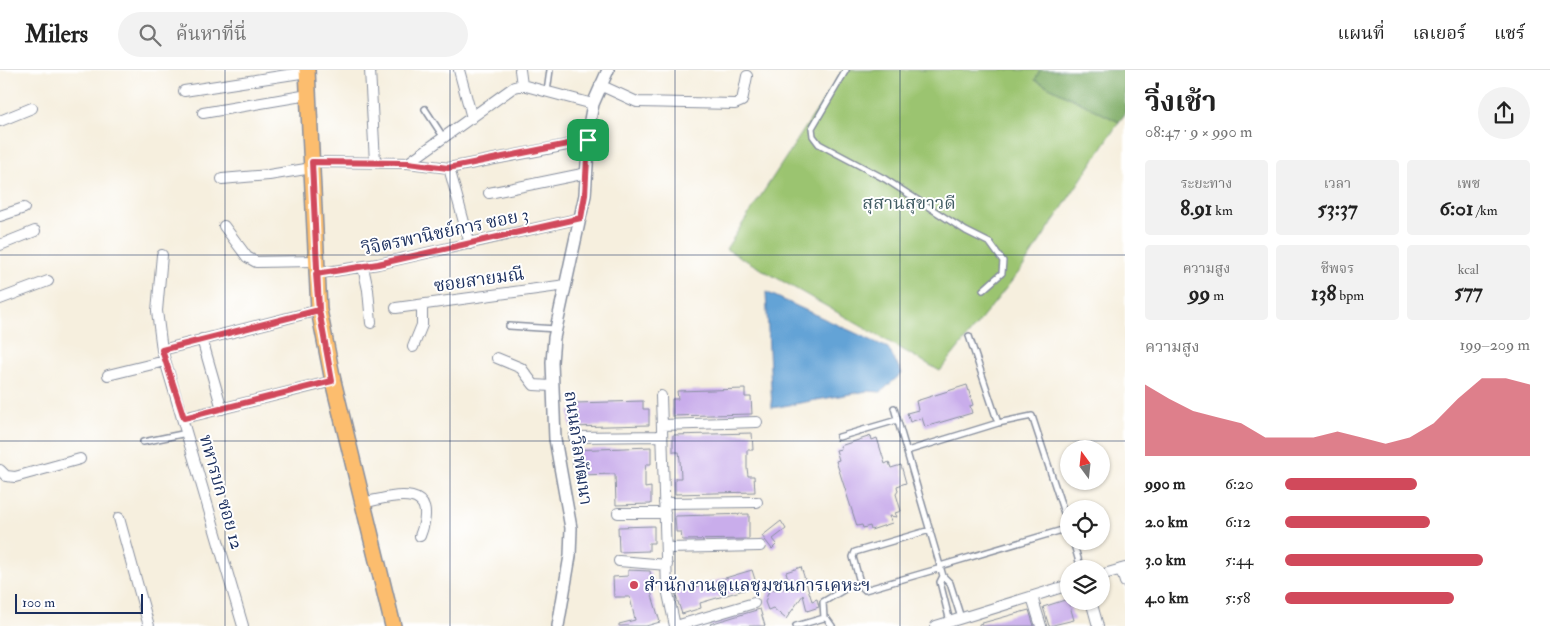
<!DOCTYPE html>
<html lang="th">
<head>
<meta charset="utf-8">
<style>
  body { margin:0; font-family:"IM FELL Double Pica","Noto Serif Thai",serif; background:#f2f2f2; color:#222; height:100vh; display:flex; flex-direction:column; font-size:19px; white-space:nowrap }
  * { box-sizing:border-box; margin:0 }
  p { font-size:16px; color:#767676 }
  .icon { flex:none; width:28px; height:28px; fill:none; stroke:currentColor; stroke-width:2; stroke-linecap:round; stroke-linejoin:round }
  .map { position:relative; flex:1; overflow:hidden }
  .sheet { display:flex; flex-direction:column; background:#fff; width:425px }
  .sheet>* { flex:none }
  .needle { width:32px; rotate:345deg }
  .tools { position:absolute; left:1060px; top:370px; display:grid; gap:10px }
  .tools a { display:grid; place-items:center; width:50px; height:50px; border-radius:50%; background:#fff; box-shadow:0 1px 4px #0004; font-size:25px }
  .scale { position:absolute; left:15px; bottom:12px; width:128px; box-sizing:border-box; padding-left:5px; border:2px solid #1b2f5e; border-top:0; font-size:14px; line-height:18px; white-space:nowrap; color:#1b2f5e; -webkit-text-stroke:4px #fff; paint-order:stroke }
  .pin { position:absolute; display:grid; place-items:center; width:42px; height:42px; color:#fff; margin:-21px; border-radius:10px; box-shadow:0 2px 8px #0006 }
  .round { display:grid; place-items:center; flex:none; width:52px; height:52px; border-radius:26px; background:#f2f2f2 }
  .head { display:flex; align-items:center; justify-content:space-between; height:85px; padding:0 20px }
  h1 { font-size:28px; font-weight:700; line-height:38px }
  .metrics { display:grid; grid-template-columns:repeat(3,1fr); gap:8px; height:85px; padding:5px 20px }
  .metrics div { display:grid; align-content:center; border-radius:5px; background:#f2f2f2; text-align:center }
  .metrics b { font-size:21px; font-weight:700 }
  .metrics small { font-size:14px; font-weight:400 }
  .metrics p { font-size:14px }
  .chart { height:140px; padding:10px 20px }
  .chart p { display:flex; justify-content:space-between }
  .chart svg { width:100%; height:90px; margin-top:5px; fill:#d1495b; opacity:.7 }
  ul { padding:0 20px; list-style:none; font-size:16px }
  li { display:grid; grid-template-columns:80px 60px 1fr; align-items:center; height:38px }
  li i { height:12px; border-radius:6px; background:#d1495b }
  header { display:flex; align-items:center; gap:30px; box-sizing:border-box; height:70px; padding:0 25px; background:#fff; border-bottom:1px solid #e0e0e0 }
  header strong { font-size:24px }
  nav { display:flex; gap:28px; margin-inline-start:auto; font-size:18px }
  .search { width:350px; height:45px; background:#f2f2f2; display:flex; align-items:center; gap:12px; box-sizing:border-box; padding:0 18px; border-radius:28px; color:#767676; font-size:19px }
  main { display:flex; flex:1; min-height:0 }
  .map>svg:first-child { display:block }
  .green { fill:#9bc470; stroke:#5b7a67 }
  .forest { fill:#7caa62; stroke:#4c6c60 }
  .water { fill:#64a3d6; stroke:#40699a }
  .building { fill:#c9adeb }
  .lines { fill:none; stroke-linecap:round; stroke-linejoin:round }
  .service-casing { stroke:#888f9e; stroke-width:8 }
  .minor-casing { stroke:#888f9e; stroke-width:12 }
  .tertiary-casing { stroke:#888f9e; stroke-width:14 }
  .primary-casing { stroke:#888f9e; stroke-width:18 }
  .service { stroke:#fff; stroke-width:5 }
  .minor { stroke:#fff; stroke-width:10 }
  .tertiary { stroke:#fff; stroke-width:11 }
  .primary { stroke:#fcbd6e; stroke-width:15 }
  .route-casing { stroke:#fff; stroke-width:10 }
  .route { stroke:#d1495b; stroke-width:6 }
  .grid { fill:none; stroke:#1b2f5e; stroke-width:1; stroke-opacity:0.55 }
  .poi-dot { fill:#d1495b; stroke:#fff; stroke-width:2 }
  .labels { text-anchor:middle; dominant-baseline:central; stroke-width:4; stroke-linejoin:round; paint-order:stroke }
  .park-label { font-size:18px; fill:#415c63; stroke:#fff }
  .street-label { font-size:18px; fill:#1b2f5e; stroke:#fff }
  .poi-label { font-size:18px; fill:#1b2f5e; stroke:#fff; text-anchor:start }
</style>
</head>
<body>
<header>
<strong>Milers</strong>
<div class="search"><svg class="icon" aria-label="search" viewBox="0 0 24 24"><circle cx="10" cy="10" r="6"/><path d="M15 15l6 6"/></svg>ค้นหาที่นี่</div>
<nav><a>แผนที่</a><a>เลเยอร์</a><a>แชร์</a></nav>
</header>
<main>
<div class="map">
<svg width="1125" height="556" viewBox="0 0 1125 556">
  <rect width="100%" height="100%" fill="#fff"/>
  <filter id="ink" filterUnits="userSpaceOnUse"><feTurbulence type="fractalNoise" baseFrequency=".02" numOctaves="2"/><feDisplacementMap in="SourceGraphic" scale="10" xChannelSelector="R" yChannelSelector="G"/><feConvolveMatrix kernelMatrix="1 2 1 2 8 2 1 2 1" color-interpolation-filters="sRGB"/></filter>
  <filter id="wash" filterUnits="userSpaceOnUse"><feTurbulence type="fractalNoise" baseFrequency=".0096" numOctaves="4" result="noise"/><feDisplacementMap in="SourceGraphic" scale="20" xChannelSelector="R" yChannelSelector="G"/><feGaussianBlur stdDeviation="1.12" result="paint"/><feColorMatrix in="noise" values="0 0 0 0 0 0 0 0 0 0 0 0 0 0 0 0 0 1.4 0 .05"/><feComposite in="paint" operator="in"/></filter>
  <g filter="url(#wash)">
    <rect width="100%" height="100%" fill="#f6efde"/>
    <path class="green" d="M843 0H1040L1035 10 1119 52 1023 197 940 301 726 179Z"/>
    <path class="forest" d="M1040 0H1125V44L1119 52 1035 10Z"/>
    <path class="water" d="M766 222 888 278 902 303 881 322 867 321 772 338Z"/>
    <g id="blocks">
      <path class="building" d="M967 315 973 335 970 336 972 343 925 357 922 348 910 352 907 343 918 340 916 331Z
        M745 319V327H751L752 344 672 346V329H678L677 321Z
        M643 331V339H649V355L570 357 569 341H575V333Z
        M752 363 753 380H747V398L748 406H754L755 422 675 424V408H681L680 390 679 382H673V365Z
        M871 366 872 370 877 368 885 394 889 392 891 398 901 395 906 413 897 416 898 421 896 424 901 441 895 443 897 447 889 446 892 453 871 460 870 456 863 458 862 455 857 456 836 391 839 390 836 380 841 379 840 376Z
        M651 377V394H646L645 402V418L651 417V434L616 435 615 404 579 405V396L573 397 572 380Z
        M749 444V469L682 470 681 462H676L675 446Z
        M781 451 786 459 773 469 777 474 772 479 762 466Z
        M654 456V473H649V481L619 482 618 457Z
        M801 497 812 531 817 529 819 537 807 541 803 525 786 549 773 538 768 540 765 532 769 520 791 518 786 502Z
        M628 500 650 501 651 509H654L655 522H651L660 552 646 556H619V554L635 550 630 527H614L613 507 628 506Z
        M752 500 757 516 700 533 701 538 682 544 675 523Z
        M1068 529 1074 550 1049 556 1043 537Z
        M760 539 765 556H711L710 554Z
        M1029 540 1034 556H979V554Z"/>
    </g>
  </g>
  <g filter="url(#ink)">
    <use href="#blocks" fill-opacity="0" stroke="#888f9e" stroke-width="1"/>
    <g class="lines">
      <g class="service-casing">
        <path id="service" d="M846 0 812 58 813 66 819 74 885 109 966 161 990 173 1003 191 1002 203 983 220
          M547 22 550 0
          M425 39 444 68
          M509 256 556 259
          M969 266 998 353
          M894 338 943 506 950 513 961 548
          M839 367 897 350
          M143 372 187 363
          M907 381 998 353 1032 346 1069 458
          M930 460 855 482 853 487 861 516 865 520 941 498
          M1073 471 1081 499
          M940 496 1069 458
          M943 506 940 512 950 552
          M824 548 823 532 845 519
          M796 556 824 548 827 549 832 556"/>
      </g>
      <g class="minor-casing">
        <path id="minor" d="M370 0 375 92
          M459 0 472 48
          M520 0 522 15
          M600 15 637 32 735 34 742 31 747 6
          M184 21 307 2
          M203 43 308 25
          M0 51 32 38
          M312 92 408 93 514 17 522 15 593 34
          M408 93 449 98 470 174
          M449 98 588 71
          M222 109 269 105 312 98
          M489 123 587 103
          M0 146 24 138
          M224 156 247 187 256 192 315 191
          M0 175 35 161
          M363 197 368 220 371 253
          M315 204 378 194 581 148
          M0 229 48 211
          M396 238 566 215
          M202 269 222 339
          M413 277 422 255V235
          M162 280 157 241 162 185
          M497 288 521 298 534 315 551 316
          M108 305 165 291
          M661 326 667 519 675 556
          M184 348 333 311
          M662 355 757 352
          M574 367 662 366
          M0 400 6 406 15 407 80 389
          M363 433C392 426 441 412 420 466
          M664 433 757 432
          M618 443H665
          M119 448 149 556
          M667 478 760 476
          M619 491 667 495
          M1121 499 1125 512
          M1101 505 1125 498
          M1032 527 1041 556
          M1091 531 1098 556
          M243 556 162 280 319 240
          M676 556 754 533
          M936 556 1069 515"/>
      </g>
      <g class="tertiary-casing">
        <path id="tertiary" d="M558 556 570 486 571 458 555 369 552 292 554 268 585 125 590 50 593 34 608 0"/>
      </g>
      <g class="primary-casing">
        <path id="primary" d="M307 0 319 240 333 311 393 556"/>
      </g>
      <use href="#service" class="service"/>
      <use href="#minor" class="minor"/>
      <use href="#tertiary" class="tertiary"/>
      <use href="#primary" class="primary"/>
    </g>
  </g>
  <g class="lines" filter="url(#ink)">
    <g class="route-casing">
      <path id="route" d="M588 70 585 125 581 148 378 194 316 204 319 240 162 280 184 348 332 311 319 240 312 92 408 93 448 98 588 70"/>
    </g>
    <use href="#route" class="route"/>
  </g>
  <path class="grid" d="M225 0V556M450 0V556M675 0V556M900 0V556M0 185H1125M0 371H1125"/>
  <circle class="poi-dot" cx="634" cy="515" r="5"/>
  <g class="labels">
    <g class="park-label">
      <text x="909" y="133">สุสานสุขาวดี</text>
    </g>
    <g class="street-label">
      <text transform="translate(445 162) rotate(-12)">วิจิตรพานิชย์การ ซอย 3</text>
      <text transform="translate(479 210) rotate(-8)">ซอยสายมณี</text>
      <text transform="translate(578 378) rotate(82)">ถนนถวิลพัฒนา</text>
      <text transform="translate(221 422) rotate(74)">ทหารบก ซอย 12</text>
    </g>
    <g class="poi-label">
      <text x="644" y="515">สำนักงานดูแลชุมชนการเคหะฯ</text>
    </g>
  </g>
</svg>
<div class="tools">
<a><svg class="needle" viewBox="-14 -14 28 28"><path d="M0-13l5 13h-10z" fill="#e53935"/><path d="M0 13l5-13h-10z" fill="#767676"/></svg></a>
<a><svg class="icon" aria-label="locate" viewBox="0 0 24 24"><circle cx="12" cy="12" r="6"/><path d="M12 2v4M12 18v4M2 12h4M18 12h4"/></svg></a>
<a><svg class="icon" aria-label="layers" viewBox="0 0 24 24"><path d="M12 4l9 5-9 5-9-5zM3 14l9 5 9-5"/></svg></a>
</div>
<div class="scale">100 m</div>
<div class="pin" style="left:588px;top:70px;background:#1e9e55"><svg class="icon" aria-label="arrive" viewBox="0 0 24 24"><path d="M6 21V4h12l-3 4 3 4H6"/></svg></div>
</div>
<section class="sheet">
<div class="head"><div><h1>วิ่งเช้า</h1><p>08:47 · 9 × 990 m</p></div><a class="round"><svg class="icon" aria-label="share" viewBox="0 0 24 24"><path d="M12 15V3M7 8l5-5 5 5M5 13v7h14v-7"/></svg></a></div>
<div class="metrics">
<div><p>ระยะทาง</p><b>8.91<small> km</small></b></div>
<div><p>เวลา</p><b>53:37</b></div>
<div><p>เพซ</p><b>6:01<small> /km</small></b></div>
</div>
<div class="metrics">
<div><p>ความสูง</p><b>99<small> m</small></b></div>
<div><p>ชีพจร</p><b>138<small> bpm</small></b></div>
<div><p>kcal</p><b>577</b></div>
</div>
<div class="chart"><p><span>ความสูง</span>199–209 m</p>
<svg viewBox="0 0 160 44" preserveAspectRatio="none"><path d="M0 44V9L10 16L20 22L30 25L40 28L50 35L60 35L70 35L80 32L90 35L100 38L110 35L120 28L130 16L140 6L150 6L160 9V44z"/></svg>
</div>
<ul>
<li><b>990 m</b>6:20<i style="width:54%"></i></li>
<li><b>2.0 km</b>6:12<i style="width:59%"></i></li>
<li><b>3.0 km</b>5:44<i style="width:81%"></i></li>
<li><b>4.0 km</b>5:58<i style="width:69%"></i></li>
</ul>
</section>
</main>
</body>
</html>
